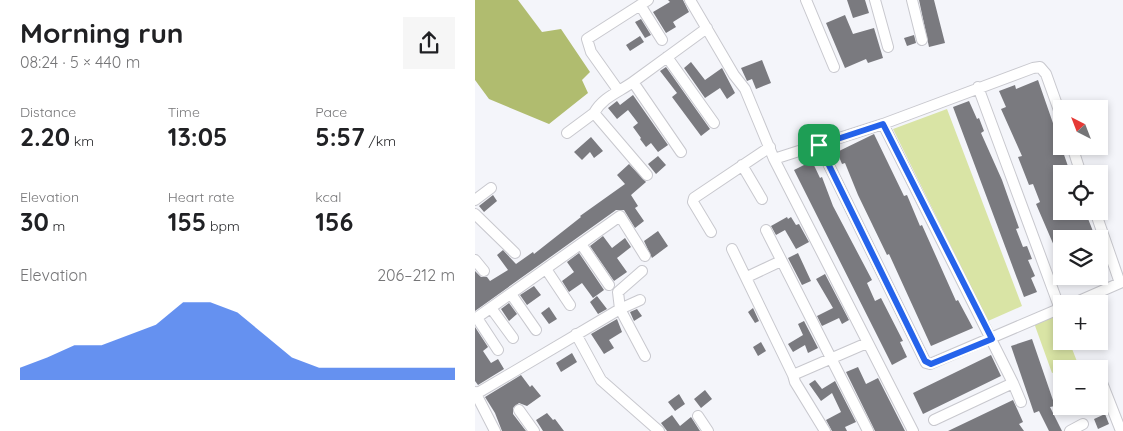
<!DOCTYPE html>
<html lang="en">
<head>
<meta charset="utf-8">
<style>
  body { margin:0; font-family:Quicksand,sans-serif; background:#f6f6f6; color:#202124; height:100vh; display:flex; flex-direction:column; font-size:19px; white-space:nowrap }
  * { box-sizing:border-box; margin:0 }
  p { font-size:16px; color:#757577 }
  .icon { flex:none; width:28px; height:28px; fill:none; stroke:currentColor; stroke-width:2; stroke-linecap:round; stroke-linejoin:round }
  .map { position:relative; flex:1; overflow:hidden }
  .details { display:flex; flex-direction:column; background:#fff; width:475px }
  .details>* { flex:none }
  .needle { width:32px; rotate:318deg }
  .tools { position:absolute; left:578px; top:100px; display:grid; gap:10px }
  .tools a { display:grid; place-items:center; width:55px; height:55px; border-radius:0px; background:#fff; box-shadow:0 2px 8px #0003; font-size:25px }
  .pin { position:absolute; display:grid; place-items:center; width:42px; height:42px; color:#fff; margin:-21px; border-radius:10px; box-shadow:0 2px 8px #0006 }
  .round { display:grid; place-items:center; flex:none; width:52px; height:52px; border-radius:0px; background:#f6f6f6 }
  .head { display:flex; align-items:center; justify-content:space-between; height:85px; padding:0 20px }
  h1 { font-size:28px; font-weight:700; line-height:38px }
  .stats { display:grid; grid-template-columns:repeat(3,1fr); gap:8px; height:85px; padding:5px 20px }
  .stats div { display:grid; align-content:center }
  .stats b { font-size:25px; font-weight:700 }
  .stats small { font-size:14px; font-weight:400 }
  .stats p { font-size:14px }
  .chart { height:140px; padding:10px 20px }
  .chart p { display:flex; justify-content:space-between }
  .chart svg { width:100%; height:90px; margin-top:5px; fill:#2563eb; opacity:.7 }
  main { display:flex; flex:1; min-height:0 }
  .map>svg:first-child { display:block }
  .green { fill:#d9e4a5 }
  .forest { fill:#b0bc6f }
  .building { fill:#7a7a7f }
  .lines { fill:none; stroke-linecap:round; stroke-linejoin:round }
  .minor-casing { stroke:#c8c8ce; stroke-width:12 }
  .minor { stroke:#fff; stroke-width:10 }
  .route-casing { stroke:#fff; stroke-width:10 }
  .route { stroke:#2563eb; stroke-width:6 }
</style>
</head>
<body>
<main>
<section class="details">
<div class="head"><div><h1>Morning run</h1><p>08:24 · 5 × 440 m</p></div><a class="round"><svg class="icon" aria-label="share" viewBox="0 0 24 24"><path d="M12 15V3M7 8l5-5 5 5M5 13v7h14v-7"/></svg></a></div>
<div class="stats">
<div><p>Distance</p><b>2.20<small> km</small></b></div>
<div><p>Time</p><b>13:05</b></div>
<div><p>Pace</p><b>5:57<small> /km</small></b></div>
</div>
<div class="stats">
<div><p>Elevation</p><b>30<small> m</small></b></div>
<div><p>Heart rate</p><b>155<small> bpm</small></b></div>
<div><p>kcal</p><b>156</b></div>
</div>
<div class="chart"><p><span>Elevation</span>206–212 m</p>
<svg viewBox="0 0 160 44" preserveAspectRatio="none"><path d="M0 44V38L10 33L20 27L30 27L40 22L50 17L60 6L70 6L80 11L90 22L100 33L110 38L120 38L130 38L140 38L150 38L160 38V44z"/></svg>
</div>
</section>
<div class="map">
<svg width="648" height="431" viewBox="0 0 648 431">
  <rect width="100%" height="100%" fill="#f4f5fa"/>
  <path class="green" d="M472 109 547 306 513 321 418 129Z
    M585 314 586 341H594L603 364 577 373 559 323Z"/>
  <path class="forest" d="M0 0H43L67 32 86 29 115 72 107 80 113 93 74 124 14 99 0 80Z"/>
  <path class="building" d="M193 0H208L214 12 198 22 201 27 191 33 178 12 195 2Z
    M372 0H390L394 13 378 18Z
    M444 0H459L470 43 454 47Z
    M370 15 378 34 399 28 408 58 393 63 391 59 370 68 351 23Z
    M166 19 176 35 170 38 160 22Z
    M439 35 441 43 432 46 429 38Z
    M165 36 169 42 155 51 151 45Z
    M287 60 296 83 281 89 277 79 272 81 266 68Z
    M216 62 230 80 247 68 260 93 252 99 245 88 230 98 209 68Z
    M191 67 235 129 226 136 197 97 202 93 185 71Z
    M563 80 595 172 586 174V211H610L621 239H586V262L561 204 565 202 558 184 554 185 543 157 547 156 526 109 531 107 524 91 540 85 541 89Z
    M158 95 193 145 183 152 176 143 171 147 165 139 166 138 158 127 163 123 153 110 142 119 133 108 142 101 145 105Z
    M494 101 502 119 504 118 509 131 506 133 527 180 544 228 541 229 548 247 552 246 557 259 553 260 560 276 556 278 562 292 549 297 478 107Z
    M399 134 429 196 432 195 445 226 447 225 481 301 483 300 498 328 456 346 414 254 412 255 383 195 370 163 367 164 362 152Z
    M116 137 128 151 119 158 115 152 107 160 99 152Z
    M183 156 191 165 181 174 173 164Z
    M337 161 345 178 347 177 358 206 397 280 392 283 400 301 406 298 428 341 425 342 432 357 417 365 319 170Z
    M154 164 171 182 156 195 163 206 160 208 169 221 160 228 149 210H141L0 311V271L6 277H12L15 281 33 270 22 255 28 250 41 264 58 252 59 254 106 217 105 216 150 184 142 175Z
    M18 195 22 201 9 212 4 206Z
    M312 217 313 219 316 217 321 225 324 224 334 242 321 249 310 230 301 235 296 226Z
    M183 231 193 246 177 258 169 241Z
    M128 236 137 248 150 238 156 247 142 258 152 272 139 281 115 246Z
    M104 253 129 290 118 298 107 283 94 292 87 281 99 272 92 262Z
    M323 253 336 281 327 285 313 258Z
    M350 274 374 320 367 324 364 318 347 326 342 316 358 308 341 279Z
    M59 286 66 295 52 305 45 295Z
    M122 296 132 309 123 314 115 302Z
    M34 303 42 314 34 321 26 309Z
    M74 307 82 319 74 324 66 313Z
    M278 308 284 321 280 323 273 312Z
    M162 309 167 316 159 321 155 312Z
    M142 319 147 332 134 340 139 348 129 354 116 334Z
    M329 321 343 348 333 353 330 345 318 352 313 344 328 335 323 324Z
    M0 327 13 347 8 351 16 363 23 359 29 369 3 385 0 381Z
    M557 339 580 406 575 407 587 431H574L564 411 559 413 536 346Z
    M286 342 291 351 283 356 278 347Z
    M97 353 102 362 86 372 81 363Z
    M516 355 526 376 448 414 438 393Z
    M383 367 391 384 403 378 430 431H400L371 372Z
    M46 375 55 387 57 385 66 396 52 406 44 403 38 408V414L51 431H27L20 413 10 397Z
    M340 380 347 389 360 381 381 422 370 427 372 431H357L351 420 366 412 357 393 346 401 334 384Z
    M230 390 237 399 226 408 219 399Z
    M204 394 210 404 200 411 193 402Z
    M538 400 548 422 544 424 549 431H473Z
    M72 413 78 420 80 419 89 431H68L61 420Z
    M630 414 634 424 623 429 619 419Z
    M197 415 205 426 216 417 225 431H192L186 423Z"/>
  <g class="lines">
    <g class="minor-casing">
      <path id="minor" d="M215 0 259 75 270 89 299 159 438 431
        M331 0 359 67
        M400 0 413 47
        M437 0 447 40
        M165 5 187 40
        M192 57 239 123
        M158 82 206 152
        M503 87 585 309
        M143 90 116 52 112 39 173 0
        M408 124 538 383 459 420
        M92 133 119 113
        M344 145 451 363 455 364 586 308
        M597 146 606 174
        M299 159 408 124 558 68 565 67 571 74 586 116
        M267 165 287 199
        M172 175 119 113C128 97 144 92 158 82 183 64 207 46 232 28
        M0 200 16 188
        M0 214 40 253
        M291 230 393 431
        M236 232 218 202 219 198 295 147
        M106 244 134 285
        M257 249 318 375 320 382 350 431
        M0 260 9 271
        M71 269 95 305
        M272 277 306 261
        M36 294 61 330
        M165 300 145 309 170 356
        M597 304 645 283 620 211
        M16 308 38 338
        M2 318 23 350
        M0 319 145 216 170 256
        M101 334 126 380 184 431
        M318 375 392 343
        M624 375 646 431
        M538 383 546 402
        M0 392 20 431
        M1 394 145 309 143 292 167 271
        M44 410 59 431
        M223 416 233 431
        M595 431 608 424"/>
    </g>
    <use href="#minor" class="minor"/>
  </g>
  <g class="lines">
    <g class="route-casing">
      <path id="route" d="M408 124 517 339 456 364 450 361 344 145Z"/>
    </g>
    <use href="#route" class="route"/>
  </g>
</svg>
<div class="tools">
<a><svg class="needle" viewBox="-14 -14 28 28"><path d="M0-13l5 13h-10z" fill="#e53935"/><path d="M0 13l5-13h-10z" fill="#757577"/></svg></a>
<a><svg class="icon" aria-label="locate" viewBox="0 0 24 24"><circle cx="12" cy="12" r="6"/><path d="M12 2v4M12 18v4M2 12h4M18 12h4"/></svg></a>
<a><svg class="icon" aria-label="layers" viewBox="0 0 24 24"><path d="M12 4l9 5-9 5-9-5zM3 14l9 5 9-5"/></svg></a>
<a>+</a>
<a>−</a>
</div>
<div class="pin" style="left:344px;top:145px;background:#1e9e55"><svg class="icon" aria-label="arrive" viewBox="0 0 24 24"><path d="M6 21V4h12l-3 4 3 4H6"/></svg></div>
</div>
</main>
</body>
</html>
